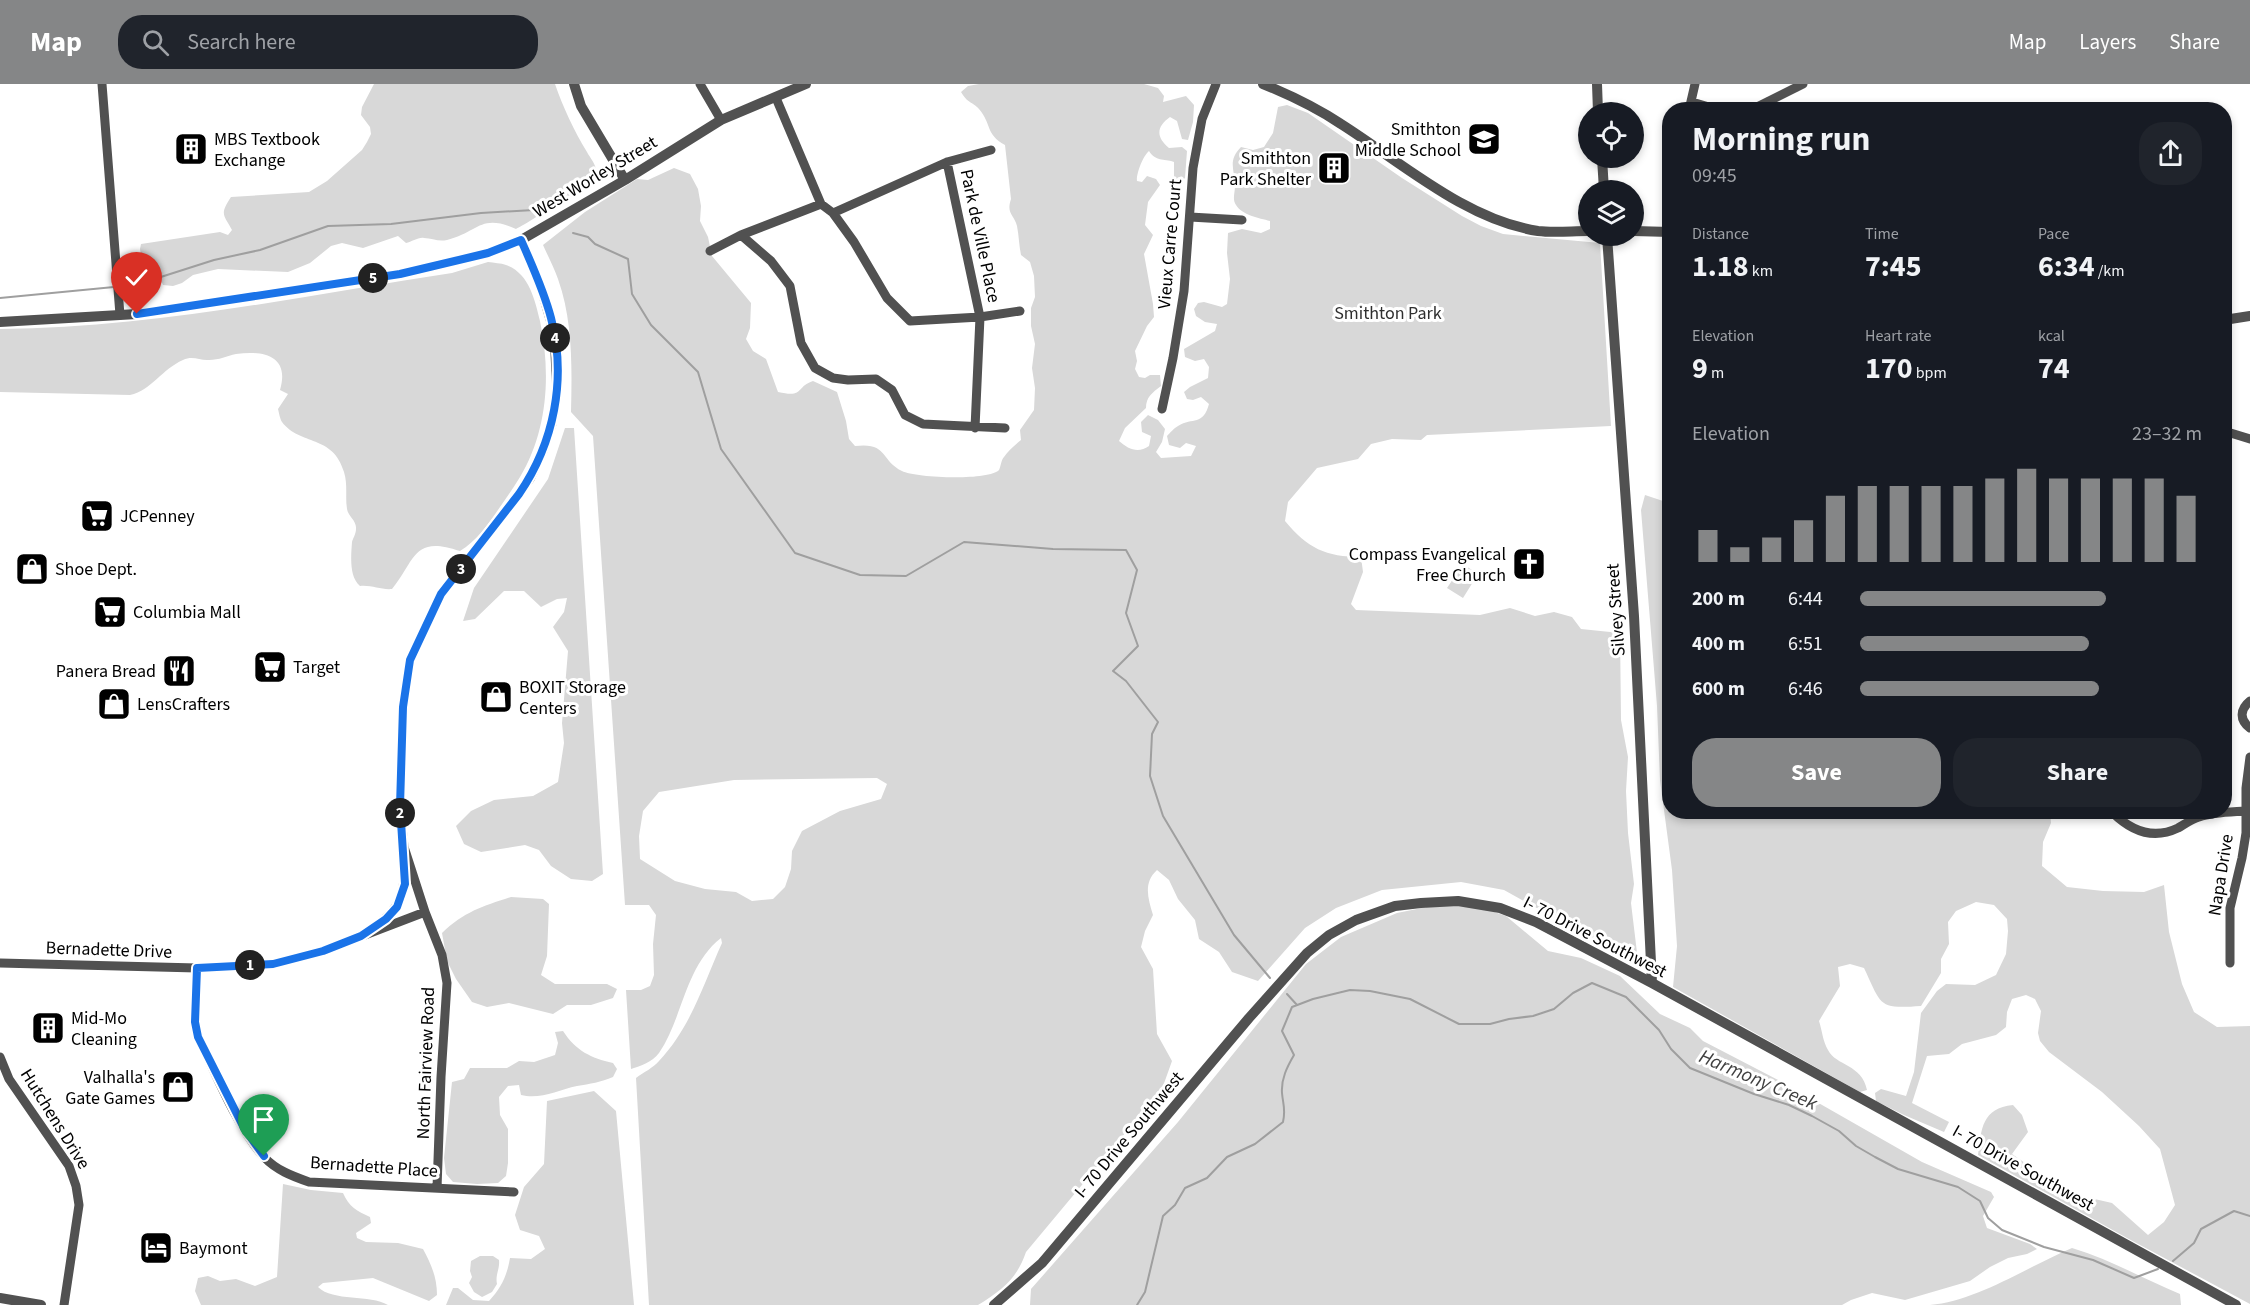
<!DOCTYPE html>
<html lang="en">
<head>
<meta charset="utf-8">
<style>
  body { margin:0; font-family:"Source Sans 3",sans-serif; background:#20242c; color:#f1f3f6; height:100vh; display:flex; flex-direction:column; font-size:22px; white-space:nowrap }
  * { box-sizing:border-box; margin:0 }
  p { font-size:20px; color:#9ea1a6 }
  .icon { flex:none; width:33px; height:33px; fill:none; stroke:currentColor; stroke-width:2; stroke-linecap:round; stroke-linejoin:round }
  .map { position:relative; flex:1; overflow:hidden }
  .panel { position:absolute; left:1662px; top:18px; width:570px; height:717px; display:flex; flex-direction:column; background:#171b24; border-radius:24px; box-shadow:0 3px 9px #0003 }
  .panel>* { flex:none }
  .tools { position:absolute; left:1578px; top:18px; display:grid; gap:12px }
  .tools a { display:grid; place-items:center; width:66px; height:66px; border-radius:50%; background:#171b24; box-shadow:0 3px 9px #0003; font-size:30px }
  .pin { position:absolute; display:grid; place-items:center; width:51px; height:51px; color:#fff; margin:-62px -26px; border-radius:50% 50% 50% 0; rotate:-45deg; box-shadow:0 0 6px #0007 }
  .pin .icon { rotate:45deg }
  .km { position:absolute; width:30px; height:30px; margin:-15px; border-radius:50%; background:#222; color:#fff; font-size:16px; line-height:30px; text-align:center }
  .round { display:grid; place-items:center; flex:none; width:63px; height:63px; border-radius:24px; background:#20242c }
  .summary { display:flex; align-items:center; justify-content:space-between; height:102px; padding:0 30px }
  h1 { font-size:33px; font-weight:700; line-height:45px }
  .metrics { display:grid; grid-template-columns:repeat(3,1fr); gap:9px; height:102px; padding:6px 30px }
  .metrics div { display:grid; align-content:center }
  .metrics b { font-size:30px; font-weight:700 }
  .metrics small { font-size:16px; font-weight:400 }
  .metrics p { font-size:16px }
  .chart { height:168px; padding:12px 30px }
  .chart p { display:flex; justify-content:space-between }
  .chart svg { width:100%; height:108px; margin-top:6px; stroke:#858687; stroke-width:6 }
  .action { display:flex; gap:12px; margin-top:auto; padding:12px 30px }
  .action a { flex:1; height:69px; border-radius:24px; background:#858687; color:#fff; font-size:24px; font-weight:700; line-height:69px; text-align:center }
  .action a+a { background:#20242c; color:#f1f3f6 }
  ul { padding:0 30px; list-style:none; font-size:20px }
  li { display:grid; grid-template-columns:96px 72px 1fr; align-items:center; height:45px }
  li i { height:15px; border-radius:8px; background:#858687 }
  header { display:flex; align-items:center; gap:36px; box-sizing:border-box; height:84px; padding:0 30px; background:#858687; color:#fff }
  header strong { font-size:28px }
  nav { display:flex; gap:33px; margin-inline-start:auto; font-size:21px }
  .search { width:420px; height:54px; background:#20242c; display:flex; align-items:center; gap:15px; box-sizing:border-box; padding:0 21px; border-radius:24px; color:#9ea1a6; font-size:22px }
  .map>svg:first-child { display:block }
  .green { fill:#d8d8d8; fill-rule:evenodd }
  .lines { fill:none; stroke-linecap:round; stroke-linejoin:round }
  .stream { stroke:#9f9f9f; stroke-width:2 }
  .minor { stroke:#515151; stroke-width:9 }
  .tertiary { stroke:#515151; stroke-width:10 }
  .route-casing { stroke:#fff; stroke-width:12 }
  .route { stroke:#1a73e8; stroke-width:8 }
  .labels { text-anchor:middle; dominant-baseline:central; stroke-width:6; stroke-linejoin:round; paint-order:stroke }
  .poi-label { font-size:18px; fill:#000; stroke:#fff; text-anchor:start }
  .street-label { font-size:18px; fill:#000; stroke:#fff }
  .park-label { font-size:18px; fill:#2f2f2f; stroke:#fff }
  .water-label { font-size:20px; font-style:italic; fill:#404040; stroke:#fff }
</style>
</head>
<body>
<header>
<strong>Map</strong>
<div class="search"><svg class="icon" aria-label="search" viewBox="0 0 24 24"><circle cx="10" cy="10" r="6"/><path d="M15 15l6 6"/></svg>Search here</div>
<nav><a>Map</a><a>Layers</a><a>Share</a></nav>
</header>
<div class="map">
<svg width="2250" height="1221" viewBox="0 0 2250 1221">
  <rect width="100%" height="100%" fill="#fff"/>
  <path class="green" d="M374 0H555C563 23 574 47 587 68 590 74 597 81 596 89 594 98 528 139 516 145 480 129 479 148 447 156 438 158 432 154 424 154 418 153 412 158 406 159L398 152 363 164 342 159 331 162 310 179 288 188 218 185 193 191 182 199 173 202 163 201 153 176 141 171 140 165 141 160 220 148 228 151 232 146C224 131 219 131 231 113L309 108 327 97 362 66 367 58 371 50 370 43 361 31 362 23Z
    M979 0H1144L1158 4 1164 12 1163 18 1186 12 1194 21 1193 38 1188 56 1182 55 1177 37 1170 33C1156 43 1156 53 1169 64L1182 63 1187 67 1185 94 1180 98 1174 97V78C1163 74 1156 78 1149 67 1143 72 1136 90 1137 97L1142 98 1147 92 1156 95 1160 101 1148 118 1145 141 1153 151 1144 170 1153 220 1154 233 1147 242 1135 267 1137 277 1135 285 1139 293 1145 294 1150 291H1160L1161 302C1152 309 1146 313 1146 324L1125 344 1119 357C1128 365 1138 370 1149 362L1151 352 1142 348 1141 338 1148 331 1158 336 1165 345 1162 358 1156 368 1161 374 1191 372 1196 362 1186 359 1180 364 1169 361 1167 352C1170 349 1174 344 1178 342 1193 333 1203 342 1209 320L1201 313 1193 316 1187 315 1184 308 1190 303 1208 294 1209 283 1204 275 1195 277 1185 273 1184 265 1215 247 1217 240 1205 238 1196 232 1194 225 1198 219 1204 218 1222 223 1227 220 1230 195 1227 169 1228 149 1242 145 1261 149 1270 145V137C1259 134 1242 131 1236 121 1232 115 1235 109 1235 102 1235 86 1227 77 1241 63L1253 66 1264 63 1273 49 1278 23 1287 21 1308 29 1402 94 1462 132 1481 142 1503 150 1600 159 1611 342 1427 351 1421 356 1392 355 1371 360 1358 375 1317 384 1288 418 1285 437C1307 464 1326 473 1361 473L1363 488 1351 520 1356 526 1480 531 1510 524 1535 532 1554 528 1572 533 1581 545 1620 549 1621 636 1628 673 1626 707 1628 749 1634 800 1631 819 1638 877 1607 863 1504 806 1461 798 1382 806 1336 824 1305 844 1258 897 1232 888 1219 868 1199 855 1195 836 1178 815 1169 796 1157 786C1143 799 1148 814 1153 831L1145 847 1141 863 1153 885 1157 950 1172 977 1162 1005 1026 1168C1017 1195 1001 1207 978 1221H649L636 994C644 988 653 984 659 977 691 943 703 901 722 859L721 854C685 882 683 934 659 969 652 978 641 982 631 985L626 906H641L650 902 654 891 653 860 656 831 649 821H625L593 352 571 328C572 284 573 237 558 195 554 184 548 172 543 161L585 128 637 95 648 96 674 84 690 90 698 105 701 122 700 137 708 153 712 172 751 219 750 244 746 255 753 267 766 275 778 308C805 314 795 303 813 297L837 308 846 337 849 355 855 362C888 358 880 376 902 387 915 394 989 397 999 386 1001 382 1001 376 1004 373 1008 367 1015 361 1021 356L1020 346 1034 326 1035 304 1032 284 1035 260 1031 242V224L1035 213 1034 192 1030 178 1021 171C1019 162 1019 152 1017 142 1014 130 1006 130 1011 115L1005 61C985 50 992 40 979 25 972 17 968 20 961 8L968 2ZM877 694 887 700 881 715 840 727 802 747 792 767 791 785 785 803 773 815 752 817 736 808 705 805 675 797 640 775 639 752 643 727 659 708 734 696Z
    M488 178C494 179 501 179 506 181 529 189 535 216 540 237 551 289 548 346 520 393 514 403 507 413 500 423 489 439 477 457 460 467 413 451 416 475 392 505 381 506 372 501 360 502 349 493 351 472 352 458 353 454 356 450 356 445 357 437 348 432 347 425 345 413 348 401 344 388 333 350 300 362 282 338 280 335 279 329 278 325L288 310 280 306C290 272 264 266 236 270 227 272 219 276 209 276 200 277 193 271 183 276 162 285 152 306 130 311L0 308V245C152 244 302 212 452 189Z
    M565 344H574L603 790 592 797 571 795 551 782 539 766 525 761 481 768 464 760 456 742 471 727 494 716 533 712 558 698 564 659 562 639 568 567 553 543 564 528 567 514 557 515 541 523 524 507H504L475 535 463 537 474 504 548 395Z
    M1645 411 1669 419 1670 728H2050L2051 739 2043 758 2042 782 2067 803 2103 807 2144 808 2164 801 2169 848 2182 900 2194 928 2217 943 2250 942V1220L2127 1154 1978 1071C1981 1045 1982 1024 2013 1021L2022 1031 2028 1048 2012 1070 2057 1101 2077 1111 2112 1119 2148 1151 2164 1138 2175 1121 2160 1065 2139 1042 2102 1008 2049 968 2040 957 2038 949 2041 927 2035 915 2026 911 2012 915 2007 928 2006 943 1996 951 1962 960 1949 970 1927 972 1912 1019 1949 1038 1944 1048 1904 1031 1876 1017 1875 1009 1881 1005 1906 1012 1914 988 1921 929 1937 907 1946 900 1975 901 1996 891 2006 870 2008 847 2007 835 1994 821 1976 818 1956 827 1948 838 1949 860 1941 875V889L1921 922C1878 925 1882 922 1864 884L1850 880 1838 883 1840 902 1819 937C1822 946 1823 958 1828 966 1836 982 1862 980 1867 1006L1860 1008 1673 903 1677 862 1672 786 1660 696 1657 622 1641 426Z
    M1463 480 1478 490 1463 514 1447 504Z
    M511 813 543 815 549 820 547 872 541 891 555 900H607L617 905 613 914 591 921H567L553 930 509 919 487 923 472 918 456 895 447 877 442 849C464 828 483 822 511 813Z
    M1437 821 1480 823 1506 832 1548 867 1581 874 1620 892 1660 930 1690 944 1703 957 1780 997 1922 1078 1991 1108 1994 1113 1983 1132 1987 1144 2030 1160 2037 1165 2027 1170 2008 1174 1990 1183 1970 1197 1905 1216 1872 1209 1851 1216 1842 1221H1030L1031 1205 1178 1038 1306 880 1341 853 1397 829Z
    M563 947C576 967 591 974 613 979L617 985 613 993C601 998 590 1000 577 1002 558 1006 540 1016 521 1011L519 1001 508 1002 499 1013 500 1031 508 1045V1079L506 1092 498 1099 477 1100 453 1098 446 1090 444 1074 452 998 464 995 470 984H507L519 977 534 978 555 971 558 959 555 948Z
    M594 1007 616 1027 634 1221H446L453 1204H458L473 1216 489 1217C501 1204 507 1192 510 1174L531 1175 545 1165 539 1152 520 1146 515 1131 524 1103 544 1080 547 1017Z
    M283 1100 311 1106 343 1109C349 1123 357 1127 370 1133L371 1139 356 1149 357 1154 366 1158 398 1159 423 1165C431 1180 437 1193 437 1211L429 1217 373 1194 323 1199 318 1203C333 1218 370 1210 388 1221H201L195 1207 198 1194 208 1192 220 1197 236 1195 255 1202 277 1193Z
    M2072 1164C2109 1175 2144 1195 2180 1210L2181 1221H1930C1977 1217 2029 1182 2072 1164Z
    M480 1172H493L499 1176C500 1185 495 1191 497 1200L492 1208 482 1213 474 1208 469 1199 472 1193 470 1187 471 1177Z"/>
  <g class="lines">
    <path class="stream" d="M573 149 588 153 595 160 628 175 632 210 651 241 698 288 721 365 795 469 860 491 906 492 964 458 1053 465 1126 466 1137 486 1126 529 1138 562 1113 587 1126 597 1158 638 1152 650 1150 692 1163 732 1234 851 1270 894
      M119 202 142 199 214 176 260 166 328 142 391 140 481 129 534 126
      M0 214 114 203
      M1287 910 1297 921
      M2173 1177 2194 1159 2201 1145 2234 1127 2250 1132
      M1137 1221 1145 1208 1163 1132 1175 1121 1185 1104 1207 1094 1227 1073 1255 1060 1283 1038C1286 1025 1283 1021 1282 1009 1281 995 1287 983 1294 971L1282 947 1292 923 1313 915 1350 906 1370 907 1410 915 1459 940H1490L1509 935 1533 932 1554 925 1573 909 1592 899 1626 913 1659 946 1671 965 1690 984 1754 1010 1789 1021 1812 1032 1839 1047 1856 1062 1875 1073 1898 1085 1958 1103 1980 1117 1988 1134 2002 1146 2044 1163 2093 1176 2134 1194 2158 1185"/>
    <path class="minor" d="M102 0 120 231
      M700 0 721 36
      M776 14 821 120 833 129 947 78 991 66
      M1692 18 1719 26
      M1689 26 1695 0
      M1751 26 1803 0
      M947 78 980 233 975 344
      M833 129 854 158 887 214 910 237 980 233 1020 227
      M1190 133 1242 136
      M741 151 771 177 790 202 801 259 815 284 833 294 848 296 876 295 892 306 905 331 923 340 1005 344
      M710 167 741 151 821 120
      M1162 325 1173 274 1184 207 1193 84 1202 35 1216 0
      M2224 347 2250 355
      M2250 617C2240 625 2239 636 2250 644
      M2112 728C2131 747 2153 756 2178 744 2185 740 2192 735 2199 733 2213 728 2230 728 2245 727
      M375 842C404 822 405 808 404 775
      M0 879 197 884 273 880 323 867 425 828
      M2230 879V824L2242 774 2246 749V704L2250 673
      M197 884 195 938 198 953C215 988 238 1045 264 1073 276 1086 292 1092 309 1098L514 1108
      M0 973 9 995 69 1082 76 1102 79 1121 64 1221
      M437 1104 441 993 447 899 442 871 425 828 404 763 400 722 403 623 410 576 441 510 530 395 543 367 552 340 557 311 554 249 539 198 521 156"/>
    <path class="tertiary" d="M574 0 581 22 625 96
      M1263 0C1290 11 1317 24 1341 40 1401 78 1466 136 1538 147 1554 149 1572 147 1588 147
      M1597 0 1598 28
      M1602 74 1604 106
      M1634 147 1670 148
      M1607 152 1634 532 1652 899
      M2224 236 2250 232
      M0 238 137 230 401 190 488 169 521 156 625 96 721 36 806 0
      M0 1214 41 1221
      M994 1221 1042 1179 1249 934 1307 869 1329 851 1356 836 1395 822 1421 819 1458 817 1500 824 1536 838 1652 899 2236 1221"/>
  </g>
  <g class="lines">
    <g class="route-casing">
      <path id="route" d="M137 230 400 190 488 169 521 156C532 181 544 207 551 234 567 295 554 359 519 410L441 510 410 576 403 623 400 722 405 800 397 823 386 835 361 852 323 867 273 880 197 884 195 938 198 953 244 1044 264 1072"/>
    </g>
    <use href="#route" class="route"/>
  </g>
  <defs>
    <g id="school-square" transform="scale(1.725)"><rect x="-9" y="-9" width="18" height="18" rx="4" fill="#000" stroke="#fff"/><path d="M0-5L7-2L0 1L-7-2ZM-4 1L0 2.5L4 1V4Q0 6-4 4Z" fill="#fff"/></g>
    <g id="building-square" transform="scale(1.725)"><rect x="-9" y="-9" width="18" height="18" rx="4" fill="#000" stroke="#fff"/><path d="M-4-6H4V6H1V3H-1V6H-4ZM-2.5-4.3h1.7v1.8h-1.7ZM.8-4.3h1.7v1.8H.8ZM-2.5-1h1.7V.8h-1.7ZM.8-1h1.7V.8H.8Z" fill="#fff"/></g>
    <g id="supermarket-square" transform="scale(1.725)"><rect x="-9" y="-9" width="18" height="18" rx="4" fill="#000" stroke="#fff"/><path d="M-6-5.5h2.5l.6 2H6L4.5 2H-2.5L-4.4-4H-6ZM-1.5 3.2a1.3 1.3 0 1 0 .1 0ZM3 3.2a1.3 1.3 0 1 0 .1 0Z" fill="#fff"/></g>
    <g id="church-square" transform="scale(1.725)"><rect x="-9" y="-9" width="18" height="18" rx="4" fill="#000" stroke="#fff"/><path d="M-1.2-6h2.4v3.5h3.3v2.4h-3.3V6h-2.4V-.1h-3.3v-2.4h3.3Z" fill="#fff"/></g>
    <g id="shop-square" transform="scale(1.725)"><rect x="-9" y="-9" width="18" height="18" rx="4" fill="#000" stroke="#fff"/><path d="M-5-2.5h2.3a2.7 3.5 0 0 1 5.4 0H5L5.5 6h-11ZM-1.5-2.5h3a1.5 2.3 0 0 0-3 0Z" fill="#fff"/></g>
    <g id="restaurant-square" transform="scale(1.725)"><rect x="-9" y="-9" width="18" height="18" rx="4" fill="#000" stroke="#fff"/><path d="M-5-6h1v4h1v-4h1v4h1v-4h1v5L-1.5 .5V6h-2V.5L-5-1ZM5-6V6H3V1.5H1.5Q1.5-4 5-6Z" fill="#fff"/></g>
    <g id="hotel-square" transform="scale(1.725)"><rect x="-9" y="-9" width="18" height="18" rx="4" fill="#000" stroke="#fff"/><path d="M-6-4.5h1.5V1H6V5H4.5V3h-9V5H-6ZM-4 0a1.8 1.8 0 1 1 3.6 0ZM.5 0V-2.5h3Q6-2.5 6 0Z" fill="#fff"/></g>
  </defs>
  <g fill-rule="evenodd">
    <use href="#school-square" x="1484" y="55"/>
    <use href="#building-square" x="191" y="65"/>
    <use href="#building-square" x="1334" y="84"/>
    <use href="#supermarket-square" x="97" y="432"/>
    <use href="#church-square" x="1529" y="480"/>
    <use href="#shop-square" x="32" y="485"/>
    <use href="#supermarket-square" x="110" y="528"/>
    <use href="#supermarket-square" x="270" y="583"/>
    <use href="#restaurant-square" x="179" y="587"/>
    <use href="#shop-square" x="496" y="613"/>
    <use href="#shop-square" x="114" y="620"/>
    <use href="#building-square" x="48" y="944"/>
    <use href="#shop-square" x="178" y="1003"/>
    <use href="#hotel-square" x="156" y="1164"/>
  </g>
  <g class="labels">
    <g class="poi-label">
      <text x="1461" y="45" text-anchor="end">Smithton<tspan x="1461" dy="21">Middle School</tspan></text>
      <text x="214" y="55">MBS Textbook<tspan x="214" dy="21">Exchange</tspan></text>
      <text x="1311" y="74" text-anchor="end">Smithton<tspan x="1311" dy="21">Park Shelter</tspan></text>
      <text x="120" y="432">JCPenney</text>
      <text x="1506" y="470" text-anchor="end">Compass Evangelical<tspan x="1506" dy="21">Free Church</tspan></text>
      <text x="55" y="485">Shoe Dept.</text>
      <text x="133" y="528">Columbia Mall</text>
      <text x="293" y="583">Target</text>
      <text x="156" y="587" text-anchor="end">Panera Bread</text>
      <text x="519" y="603">BOXIT Storage<tspan x="519" dy="21">Centers</tspan></text>
      <text x="137" y="620">LensCrafters</text>
      <text x="71" y="934">Mid-Mo<tspan x="71" dy="21">Cleaning</tspan></text>
      <text x="155" y="993" text-anchor="end">Valhalla's<tspan x="155" dy="21">Gate Games</tspan></text>
      <text x="179" y="1164">Baymont</text>
    </g>
    <g class="street-label">
      <text transform="translate(595 93) rotate(-31)">West Worley Street</text>
      <text transform="translate(980 152) rotate(78)">Park de Ville Place</text>
      <text transform="translate(1170 160) rotate(-85)">Vieux Carre Court</text>
      <text transform="translate(1616 526) rotate(-94)">Silvey Street</text>
      <text transform="translate(2221 791) rotate(-81)">Napa Drive</text>
      <text transform="translate(1595 853) rotate(27)">I- 70 Drive Southwest</text>
      <text transform="translate(109 866) rotate(2)">Bernadette Drive</text>
      <text transform="translate(426 979) rotate(-88)">North Fairview Road</text>
      <text transform="translate(55 1035) rotate(58)">Hutchens Drive</text>
      <text transform="translate(1129 1051) rotate(-50)">I- 70 Drive Southwest</text>
      <text transform="translate(374 1083) rotate(4)">Bernadette Place</text>
      <text transform="translate(2023 1084) rotate(29)">I- 70 Drive Southwest</text>
    </g>
    <g class="park-label">
      <text x="1388" y="229">Smithton Park</text>
    </g>
    <g class="water-label">
      <text transform="translate(1758 996) rotate(23)">Harmony Creek</text>
    </g>
  </g>
</svg>
<div class="tools">
<a><svg class="icon" aria-label="locate" viewBox="0 0 24 24"><circle cx="12" cy="12" r="6"/><path d="M12 2v4M12 18v4M2 12h4M18 12h4"/></svg></a>
<a><svg class="icon" aria-label="layers" viewBox="0 0 24 24"><path d="M12 4l9 5-9 5-9-5zM3 14l9 5 9-5"/></svg></a>
</div>
<div class="pin" style="left:264px;top:1072px;background:#1e9e55"><svg class="icon" aria-label="arrive" viewBox="0 0 24 24"><path d="M6 21V4h12l-3 4 3 4H6"/></svg></div>
<div class="pin" style="left:137px;top:230px;background:#d93025"><svg class="icon" aria-label="check" viewBox="0 0 24 24"><path d="M5 12l5 5 9-10"/></svg></div>
<b class="km" style="left:250px;top:881px">1</b>
<b class="km" style="left:400px;top:729px">2</b>
<b class="km" style="left:461px;top:485px">3</b>
<b class="km" style="left:555px;top:254px">4</b>
<b class="km" style="left:373px;top:194px">5</b>
<section class="panel">
<div class="summary"><div><h1>Morning run</h1><p>09:45</p></div><a class="round"><svg class="icon" aria-label="share" viewBox="0 0 24 24"><path d="M12 15V3M7 8l5-5 5 5M5 13v7h14v-7"/></svg></a></div>
<div class="metrics">
<div><p>Distance</p><b>1.18<small> km</small></b></div>
<div><p>Time</p><b>7:45</b></div>
<div><p>Pace</p><b>6:34<small> /km</small></b></div>
</div>
<div class="metrics">
<div><p>Elevation</p><b>9<small> m</small></b></div>
<div><p>Heart rate</p><b>170<small> bpm</small></b></div>
<div><p>kcal</p><b>74</b></div>
</div>
<div class="chart"><p><span>Elevation</span>23–32 m</p>
<svg viewBox="0 0 160 44" preserveAspectRatio="none"><path d="M5 44V31M15 44V38M25 44V34M35 44V27M45 44V17M55 44V13M65 44V13M75 44V13M85 44V13M95 44V10M105 44V6M115 44V10M125 44V10M135 44V10M145 44V10M155 44V17"/></svg>
</div>
<ul>
<li><b>200 m</b>6:44<i style="width:72%"></i></li>
<li><b>400 m</b>6:51<i style="width:67%"></i></li>
<li><b>600 m</b>6:46<i style="width:70%"></i></li>
</ul>
<div class="action"><a>Save</a><a>Share</a></div>
</section>
</div>
</body>
</html>
